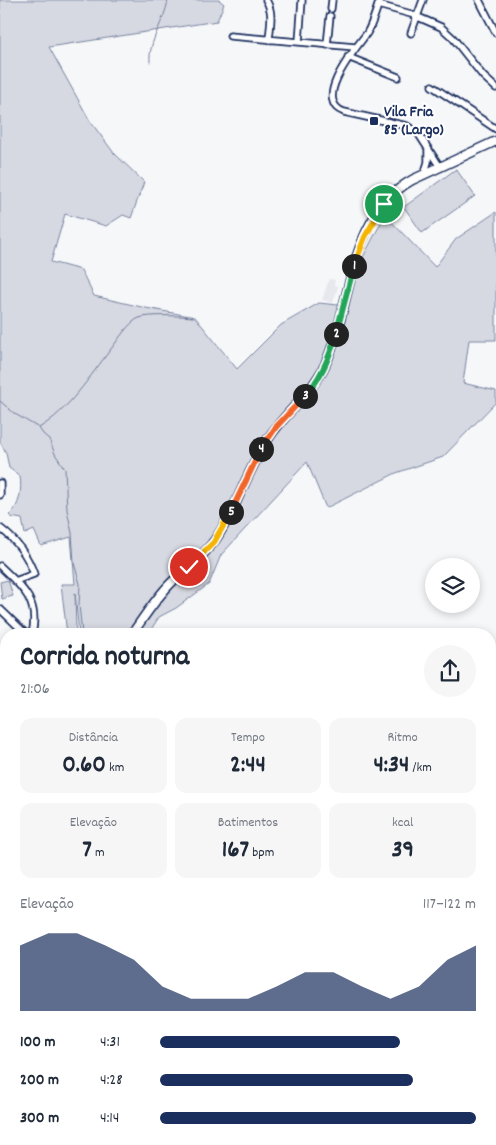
<!DOCTYPE html>
<html lang="pt">
<head>
<meta charset="utf-8">
<style>
  body { margin:0; font-family:Dekko,sans-serif; background:#f6f6f7; color:#1f2937; height:100vh; display:flex; flex-direction:column; font-size:19px; white-space:nowrap }
  * { box-sizing:border-box; margin:0 }
  p { font-size:16px; color:#747a83 }
  .icon { flex:none; width:28px; height:28px; fill:none; stroke:currentColor; stroke-width:2; stroke-linecap:round; stroke-linejoin:round }
  .map { position:relative; flex:1; overflow:hidden }
  .side { position:absolute; left:0px; top:628px; width:496px; height:518px; display:flex; flex-direction:column; background:#fff; border-radius:20px 20px 0 0; box-shadow:0 2px 8px #0003 }
  .side>* { flex:none }
  .buttons { position:absolute; left:425px; top:558px; display:grid; gap:10px }
  .buttons a { display:grid; place-items:center; width:55px; height:55px; border-radius:50%; background:#fff; box-shadow:0 2px 8px #0003; font-size:25px }
  .pin { position:absolute; display:grid; place-items:center; width:42px; height:42px; color:#fff; margin:-21px; border:2px solid #fff; border-radius:50%; box-shadow:0 1px 5px #0007 }
  .km { position:absolute; width:25px; height:25px; margin:-12px; border-radius:50%; background:#222; color:#fff; font-size:14px; line-height:25px; text-align:center }
  .round { display:grid; place-items:center; flex:none; width:52px; height:52px; border-radius:26px; background:#f6f6f7 }
  .overview { display:flex; align-items:center; justify-content:space-between; height:85px; padding:0 20px }
  h1 { font-size:28px; font-weight:800; line-height:38px }
  .stats { display:grid; grid-template-columns:repeat(3,1fr); gap:8px; height:85px; padding:5px 20px }
  .stats div { display:grid; align-content:center; border-radius:12px; background:#f6f6f7; text-align:center }
  .stats b { font-size:25px; font-weight:800 }
  .stats small { font-size:14px; font-weight:400 }
  .stats p { font-size:14px }
  .chart { height:140px; padding:10px 20px }
  .chart p { display:flex; justify-content:space-between }
  .chart svg { width:100%; height:90px; margin-top:5px; fill:#1b2f5e; opacity:.7 }
  ul { padding:0 20px; list-style:none; font-size:16px }
  li { display:grid; grid-template-columns:80px 60px 1fr; align-items:center; height:38px }
  li i { height:12px; border-radius:6px; background:#1b2f5e }
  .map>svg:first-child { display:block }
  .built { fill:#e6e8ee }
  .green { fill:#d6d9e2; stroke:#7884a0 }
  .lines { fill:none; stroke-linecap:round; stroke-linejoin:round }
  .stream { stroke:#707c99; stroke-width:1 }
  .minor-casing { stroke:#1b2f5e; stroke-width:9 }
  .tertiary-casing { stroke:#1b2f5e; stroke-width:11 }
  .secondary-casing { stroke:#1b2f5e; stroke-width:11 }
  .minor { stroke:#fff; stroke-width:5.5 }
  .tertiary { stroke:#fff; stroke-width:7 }
  .secondary { stroke:#fff; stroke-width:8 }
  .split-1-casing { stroke:#fff; stroke-width:10 }
  .split-2-casing { stroke:#fff; stroke-width:10 }
  .split-3-casing { stroke:#fff; stroke-width:10 }
  .split-4-casing { stroke:#fff; stroke-width:10 }
  .split-5-casing { stroke:#fff; stroke-width:10 }
  .split-6-casing { stroke:#fff; stroke-width:10 }
  .split-1 { stroke:#f5b400; stroke-width:6 }
  .split-2 { stroke:#22a559; stroke-width:6 }
  .split-3 { stroke:#22a559; stroke-width:6 }
  .split-4 { stroke:#f0652b; stroke-width:6 }
  .split-5 { stroke:#f0652b; stroke-width:6 }
  .split-6 { stroke:#f5b400; stroke-width:6 }
  .poi-dot { fill:#1b2f5e; stroke:#fff; stroke-width:2 }
  .labels { text-anchor:middle; dominant-baseline:central; stroke-width:4; stroke-linejoin:round; paint-order:stroke }
  .poi-label { font-size:16px; font-weight:bold; fill:#1b2f5e; stroke:#fff; text-anchor:start }
</style>
</head>
<body>
<div class="map">
<svg width="496" height="1145" viewBox="0 0 496 1145">
  <rect width="100%" height="100%" fill="#f6f7f9"/>
  <filter id="ink" filterUnits="userSpaceOnUse"><feTurbulence type="fractalNoise" baseFrequency=".02" numOctaves="2"/><feDisplacementMap in="SourceGraphic" scale="10" xChannelSelector="R" yChannelSelector="G"/><feConvolveMatrix kernelMatrix="1 2 1 2 8 2 1 2 1" color-interpolation-filters="sRGB"/></filter>
  <g filter="url(#ink)">
    <path class="built" d="M329 279 335 280 334 285 338 286 333 303 322 300Z"/>
    <path class="green" d="M0 0H219L224 4 217 21 49 47 90 121 114 153 144 182 131 218 123 215 106 226 65 214 51 262 81 270 94 296 146 308 195 317 237 369 281 325 319 303 347 306 359 265 385 215 435 267 456 239 496 212V340H469L463 383 496 391V402L443 457 396 473 326 508 307 462 221 555 209 584 176 608 159 617 148 634 142 627 136 634H79L75 593 76 634H67L61 584H75L71 537 41 546 34 530 25 534 22 519 11 517 9 515C20 507 22 489 20 476L9 468 6 453 0 442Z
      M456 169 475 196 422 233 404 207Z
      M8 580 13 596 2 599 0 582Z"/>
    <g class="lines">
      <path class="stream" d="M150 62C148 41 165 21 168 0
        M0 401 15 414 39 428 43 434 49 439 55 454 65 469 67 510 72 533 74 563 80 584 79 605 82 634
        M39 428C69 410 90 376 111 349 118 340 129 322 139 318 150 314 182 316 193 317"/>
      <g class="minor-casing">
        <path id="minor" d="M266 0C274 13 270 25 269 40
          M380 0C376 10 373 23 367 33 357 47 311 100 344 112L407 126 418 133 440 167
          M479 0 496 33
          M378 5 411 14 441 27 453 38 483 76 496 88
          M331 9 332 0
          M411 33 423 0
          M230 36 355 47
          M299 42 302 0
          M327 45 330 16
          M348 57 398 77
          M432 86 496 129
          M424 175 428 162V150
          M0 483V495
          M0 528C16 540 27 554 34 574L15 581
          M0 566C22 587 40 601 32 634
          M0 609 26 634
          M0 653 6 672
          M0 694 6 686
          M1 798 6 797
          M5 821H6
          M0 877 6 851
          M0 905 6 878
          M0 1137 6 1107
          M37 1139 39 1145"/>
      </g>
      <g class="tertiary-casing">
        <path id="tertiary" d="M4 755 6 763
          M490 1000 496 999
          M196 1139 198 1145"/>
      </g>
      <g class="secondary-casing">
        <path id="secondary" d="M132 634C144 617 156 598 171 583 186 568 203 557 215 540 237 509 247 469 270 436 287 411 312 393 325 365 353 304 347 217 412 180L496 141
          M2 752 3 745 6 741"/>
      </g>
      <use href="#minor" class="minor"/>
      <use href="#tertiary" class="tertiary"/>
      <use href="#secondary" class="secondary"/>
    </g>
  </g>
  <g class="lines" filter="url(#ink)">
    <g class="split-1-casing">
      <path id="split-1" d="M354 266 365 237 384 204"/>
    </g>
    <g class="split-2-casing">
      <path id="split-2" d="M336 334 354 266"/>
    </g>
    <g class="split-3-casing">
      <path id="split-3" d="M305 396C321 378 330 357 336 334"/>
    </g>
    <g class="split-4-casing">
      <path id="split-4" d="M261 449 276 427 305 396"/>
    </g>
    <g class="split-5-casing">
      <path id="split-5" d="M231 512 261 449"/>
    </g>
    <g class="split-6-casing">
      <path id="split-6" d="M189 567 214 542 231 512"/>
    </g>
    <use href="#split-1" class="split-1"/>
    <use href="#split-2" class="split-2"/>
    <use href="#split-3" class="split-3"/>
    <use href="#split-4" class="split-4"/>
    <use href="#split-5" class="split-5"/>
    <use href="#split-6" class="split-6"/>
  </g>
  <rect class="poi-dot" x="369" y="116" width="10" height="10" rx="2.5"/>
  <g class="labels">
    <g class="poi-label">
      <text x="384" y="112">Vila Fria<tspan x="384" dy="18">85 (Largo)</tspan></text>
    </g>
  </g>
</svg>
<div class="buttons">
<a><svg class="icon" aria-label="layers" viewBox="0 0 24 24"><path d="M12 4l9 5-9 5-9-5zM3 14l9 5 9-5"/></svg></a>
</div>
<div class="pin" style="left:384px;top:204px;background:#1e9e55"><svg class="icon" aria-label="arrive" viewBox="0 0 24 24"><path d="M6 21V4h12l-3 4 3 4H6"/></svg></div>
<div class="pin" style="left:189px;top:567px;background:#d93025"><svg class="icon" aria-label="check" viewBox="0 0 24 24"><path d="M5 12l5 5 9-10"/></svg></div>
<b class="km" style="left:354px;top:266px">1</b>
<b class="km" style="left:336px;top:334px">2</b>
<b class="km" style="left:305px;top:396px">3</b>
<b class="km" style="left:261px;top:449px">4</b>
<b class="km" style="left:231px;top:512px">5</b>
<section class="side">
<div class="overview"><div><h1>Corrida noturna</h1><p>21:06</p></div><a class="round"><svg class="icon" aria-label="share" viewBox="0 0 24 24"><path d="M12 15V3M7 8l5-5 5 5M5 13v7h14v-7"/></svg></a></div>
<div class="stats">
<div><p>Distância</p><b>0.60<small> km</small></b></div>
<div><p>Tempo</p><b>2:44</b></div>
<div><p>Ritmo</p><b>4:34<small> /km</small></b></div>
</div>
<div class="stats">
<div><p>Elevação</p><b>7<small> m</small></b></div>
<div><p>Batimentos</p><b>167<small> bpm</small></b></div>
<div><p>kcal</p><b>39</b></div>
</div>
<div class="chart"><p><span>Elevação</span>117–122 m</p>
<svg viewBox="0 0 160 44" preserveAspectRatio="none"><path d="M0 44V12L10 6L20 6L30 12L40 19L50 32L60 38L70 38L80 38L90 32L100 25L110 25L120 32L130 38L140 32L150 19L160 12V44z"/></svg>
</div>
<ul>
<li><b>100 m</b>4:31<i style="width:76%"></i></li>
<li><b>200 m</b>4:28<i style="width:80%"></i></li>
<li><b>300 m</b>4:14<i style="width:100%"></i></li>
</ul>
</section>
</div>
</body>
</html>
